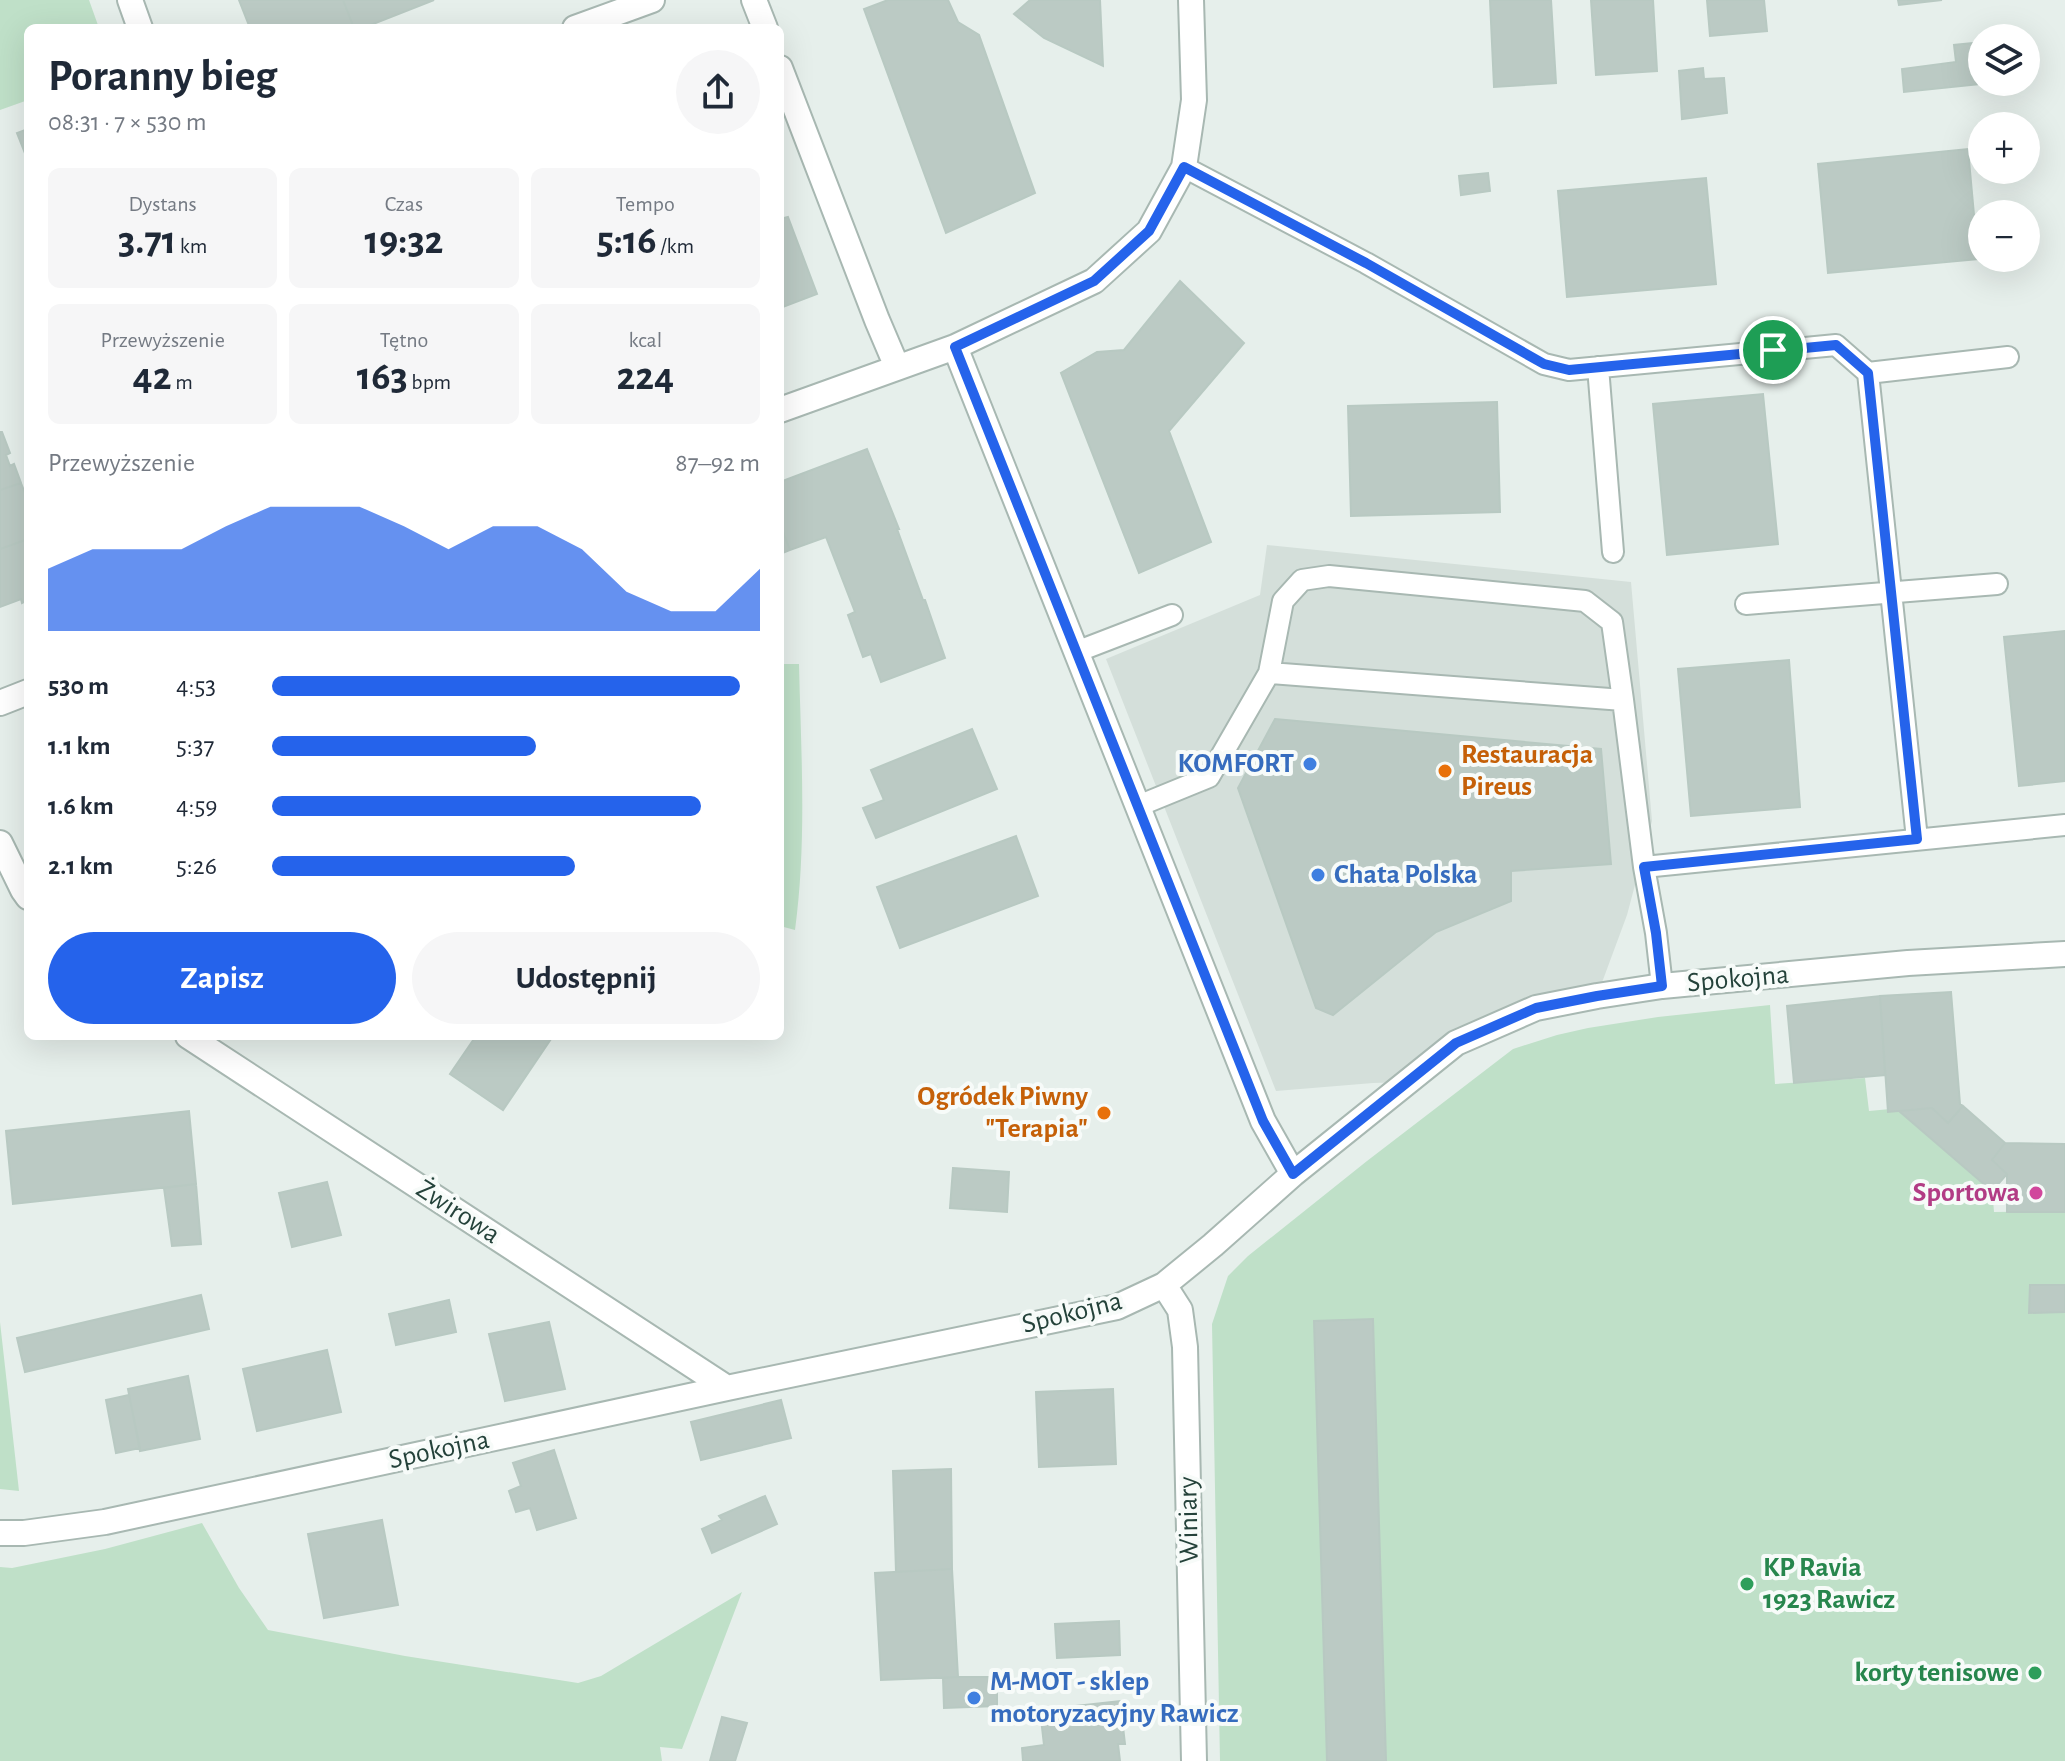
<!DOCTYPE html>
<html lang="pl">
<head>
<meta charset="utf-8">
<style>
  body { margin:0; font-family:"Alegreya Sans",sans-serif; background:#f6f6f7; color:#1f2937; height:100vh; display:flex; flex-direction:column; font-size:30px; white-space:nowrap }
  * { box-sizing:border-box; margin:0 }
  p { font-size:26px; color:#747a83 }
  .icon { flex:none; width:44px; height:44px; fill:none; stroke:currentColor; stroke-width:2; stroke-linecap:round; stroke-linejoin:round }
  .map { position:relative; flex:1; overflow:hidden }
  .panel { position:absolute; left:24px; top:24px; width:760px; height:1016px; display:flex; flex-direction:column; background:#fff; border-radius:12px; box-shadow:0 8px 32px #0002 }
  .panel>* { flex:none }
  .controls { position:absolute; left:1968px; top:24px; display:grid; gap:16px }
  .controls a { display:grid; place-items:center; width:72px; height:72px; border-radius:50%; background:#fff; box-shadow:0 8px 32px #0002; font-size:40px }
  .pin { position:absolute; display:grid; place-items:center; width:68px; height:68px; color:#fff; margin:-34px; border:4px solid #fff; border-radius:50%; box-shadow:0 2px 8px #0007 }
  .round { display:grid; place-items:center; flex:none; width:84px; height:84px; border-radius:42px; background:#f6f6f7 }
  .head { display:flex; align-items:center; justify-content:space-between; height:136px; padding:0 24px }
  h1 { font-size:44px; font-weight:700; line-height:60px }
  .stats { display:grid; grid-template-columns:repeat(3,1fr); gap:12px; height:136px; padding:8px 24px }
  .stats div { display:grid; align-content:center; border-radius:12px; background:#f6f6f7; text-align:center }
  .stats b { font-size:40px; font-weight:700 }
  .stats small { font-size:22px; font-weight:400 }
  .stats p { font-size:22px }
  .chart { height:224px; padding:16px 24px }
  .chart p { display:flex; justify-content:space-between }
  .chart svg { width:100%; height:144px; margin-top:8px; fill:#2563eb; opacity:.7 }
  .cta { display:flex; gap:16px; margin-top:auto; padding:16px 24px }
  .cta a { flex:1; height:92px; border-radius:48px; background:#2563eb; color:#fff; font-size:32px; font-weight:700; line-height:92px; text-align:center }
  .cta a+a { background:#f6f6f7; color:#1f2937 }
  ul { padding:0 24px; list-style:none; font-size:26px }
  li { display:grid; grid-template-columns:128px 96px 1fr; align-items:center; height:60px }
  li i { height:20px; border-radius:10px; background:#2563eb }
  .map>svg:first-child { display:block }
  .built { fill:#d4dfda }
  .green { fill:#bfe0c8 }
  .building { fill:#bbcac4; stroke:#b8c9c2; stroke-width:2 }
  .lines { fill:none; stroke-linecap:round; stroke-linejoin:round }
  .lane-casing { stroke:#a8b8b2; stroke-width:24 }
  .street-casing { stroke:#a8b8b2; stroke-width:28 }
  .lane { stroke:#fff; stroke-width:20 }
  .street { stroke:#fff; stroke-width:24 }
  .route-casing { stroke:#fff; stroke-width:16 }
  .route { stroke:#2563eb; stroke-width:10 }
  .shop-dot { fill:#3f7fe0; stroke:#f7fbf9; stroke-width:3 }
  .food-dot { fill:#e8710a; stroke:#f7fbf9; stroke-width:3 }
  .hotel-dot { fill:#d1479c; stroke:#f7fbf9; stroke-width:3 }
  .leisure-dot { fill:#2e9e5b; stroke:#f7fbf9; stroke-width:3 }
  .labels { text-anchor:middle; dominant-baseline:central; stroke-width:8; stroke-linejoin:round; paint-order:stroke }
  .food-label { font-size:28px; font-weight:bold; fill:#c56008; stroke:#f7fbf9; text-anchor:start }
  .shop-label { font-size:28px; font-weight:bold; fill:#366cbe; stroke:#f7fbf9; text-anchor:start }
  .street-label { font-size:28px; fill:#24423a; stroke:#f7fbf9 }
  .hotel-label { font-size:28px; font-weight:bold; fill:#b23c85; stroke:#f7fbf9; text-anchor:end }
  .leisure-label { font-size:28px; font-weight:bold; fill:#27864d; stroke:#f7fbf9; text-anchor:start }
</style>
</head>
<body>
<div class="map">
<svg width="2065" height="1761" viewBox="0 0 2065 1761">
  <rect width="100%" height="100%" fill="#e6efeb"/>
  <path class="built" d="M1267 545 1631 582 1652 821 1627 915 1597 996 1536 1008 1408 1082 1373 1083 1276 1091 1106 659 1260 595Z"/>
  <path class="green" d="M0 0H89L99 28H28V100L0 110Z
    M780 664H799C801 752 807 842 795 930L780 926Z
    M1770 1005 1775 1084 1865 1078 1869 1111 1901 1108 1992 1187 1994 1212 2065 1211V1761H1220L1212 1324 1228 1276 1248 1256 1367 1161 1513 1049 1557 1035 1588 1028 1658 1017Z
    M0 1322 19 1491 0 1489Z
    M202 1523 239 1588 268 1630 405 1656 578 1683 601 1676 742 1592 682 1749 660 1747 662 1761H0V1567L12 1568 105 1549Z"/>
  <path class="building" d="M239 0H343L354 28H250Z
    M343 0H434L363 28H354Z
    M888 0H948L958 22 979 35 1035 193 946 233 864 9Z
    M1030 0H1100L1103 66 1044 38 1014 14Z
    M1490 0H1551L1556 83 1494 87Z
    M1591 0H1653L1657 71 1596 75Z
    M1707 0H1764L1767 31 1710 36Z
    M1898 0H1942L1899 5Z
    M1982 42V82L1990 83 1904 92 1902 69 1956 62 1954 45Z
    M1703 68 1704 79 1724 78 1727 113 1682 119 1679 71Z
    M28 129V161L17 133Z
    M1968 149 1978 259 1828 273 1818 164Z
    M1488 173 1490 191 1461 195 1459 176Z
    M1706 178 1716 284 1567 297 1558 191Z
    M788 217 817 294 780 308V219Z
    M1180 281 1244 343 1169 431 1211 542 1139 573 1061 373 1097 352 1124 350Z
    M1763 394 1778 544 1667 555 1653 404Z
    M1497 402 1500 512 1351 516 1348 406Z
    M0 432H2L10 453 6 455 10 466 14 464 21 483 0 490Z
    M867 449 899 529H897L923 600H925L945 658 881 682 871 654 863 657 848 615 855 612 826 537 790 550 780 524V482Z
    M21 483 28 501V505L25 506 28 512V539L0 549V490Z
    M780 524 790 550 780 554Z
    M28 539V600L22 603 21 599 0 607V549Z
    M2065 631V781L2019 786 2004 637Z
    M1789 660 1800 807 1691 816 1678 669Z
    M1275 719 1601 749 1611 864 1511 871V901L1436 932 1333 1015 1316 1008 1238 788Z
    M972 729 997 789 876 838 863 808 884 800 871 770Z
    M1016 836 1038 896 900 948 877 887Z
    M1951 992 1960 1104 1963 1106 1948 1123 1932 1108 1888 1112 1880 996Z
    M1880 996 1885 1075 1794 1083 1787 1006Z
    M476 1036H553L503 1110 450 1074Z
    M1963 1106 2005 1143 1992 1160 2007 1174 1992 1191 1899 1111 1932 1108 1948 1123Z
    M189 1111 196 1184 13 1204 6 1131Z
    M2005 1143 2065 1144V1212H2007V1174L1992 1160Z
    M953 1168 1009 1172 1007 1212 950 1208Z
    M327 1182 341 1235 292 1247 279 1193Z
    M196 1184 201 1244 172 1246 164 1188Z
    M2030 1285H2065V1312L2029 1313Z
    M201 1295 209 1329 25 1372 17 1338Z
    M449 1300 456 1332 396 1345 389 1314Z
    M1373 1319 1386 1761H1327L1314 1321Z
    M549 1322 565 1389 505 1401 489 1334Z
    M327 1350 341 1412 257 1431 243 1369Z
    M188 1376 200 1439 140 1451 128 1389Z
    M1113 1389 1116 1464 1039 1467 1036 1392Z
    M129 1395 140 1448 116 1453 106 1400Z
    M781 1400 791 1438 701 1460 691 1422Z
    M554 1450 576 1518 537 1530 530 1508 516 1512 509 1491 521 1486 513 1463Z
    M951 1469 952 1569 896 1572 893 1471Z
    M765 1496 777 1524 712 1553 702 1529 722 1520 719 1516Z
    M382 1520 398 1605 324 1618 308 1534Z
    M952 1569 958 1677 881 1680 875 1573Z
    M1119 1621 1120 1655 1057 1658 1055 1624Z
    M958 1677H997V1706L944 1708 943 1678Z
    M1120 1701 1125 1744H1118L1120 1761H1023L1022 1748 1044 1745 1040 1710Z
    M722 1717 747 1723 735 1761H710Z"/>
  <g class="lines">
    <g class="lane-casing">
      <path id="lane" d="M1184 167 1366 263 1544 364 1569 370 1836 345 1868 373 1917 839
        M1598 367 1613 552
        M1868 373 2008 357
        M1746 604 1997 584
        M1076 652 1172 615
        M1269 673 1283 601 1302 580 1329 576 1585 601 1612 622 1623 700
        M1138 806 1209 777 1269 673 1623 700 1644 867 1656 933 1662 986
        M1644 867 2065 825"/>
    </g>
    <g class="street-casing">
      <path id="street" d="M130 0 140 28
        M754 0 765 28
        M575 28 652 0
        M780 68 877 320 897 367
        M955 347 1263 1121 1293 1174
        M780 410 955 347 1094 281 1149 231 1184 167 1194 100 1191 0
        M0 703 28 692
        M0 843 23 890 28 897
        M188 1036 727 1388
        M1164 1285 1180 1310 1185 1347 1194 1761
        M0 1533H24L105 1522 727 1388 1117 1307 1164 1285 1213 1245 1293 1174 1456 1043 1536 1008 1597 996 1662 986 1908 963 2065 954"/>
    </g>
    <use href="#lane" class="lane"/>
    <use href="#street" class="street"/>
  </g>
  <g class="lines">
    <g class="route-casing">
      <path id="route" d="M1184 167 1366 263 1544 364 1569 370 1836 345 1868 373 1917 839 1644 867 1656 933 1662 986 1597 996 1536 1008 1456 1043 1293 1174 1263 1121 955 347 1094 281 1149 231Z"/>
    </g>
    <use href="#route" class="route"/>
  </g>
  <g class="shop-dot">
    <circle cx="1310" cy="764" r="8"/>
    <circle cx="1318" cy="875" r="8"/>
    <circle cx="974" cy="1698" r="8"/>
  </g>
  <g class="food-dot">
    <circle cx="1445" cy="771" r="8"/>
    <circle cx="1104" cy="1113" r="8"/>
  </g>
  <circle class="hotel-dot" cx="2036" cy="1193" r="8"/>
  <g class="leisure-dot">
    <circle cx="1747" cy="1584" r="8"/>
    <circle cx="2035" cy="1673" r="8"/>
  </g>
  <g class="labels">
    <g class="food-label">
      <text x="1461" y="755">Restauracja<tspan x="1461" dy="32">Pireus</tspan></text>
      <text x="1088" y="1097" text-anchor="end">Ogródek Piwny<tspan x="1088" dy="32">"Terapia"</tspan></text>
    </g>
    <g class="shop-label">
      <text x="1294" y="764" text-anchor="end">KOMFORT</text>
      <text x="1334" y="875">Chata Polska</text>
      <text x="990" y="1682">M-MOT - sklep<tspan x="990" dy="32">motoryzacyjny Rawicz</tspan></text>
    </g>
    <g class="street-label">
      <text transform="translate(1738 979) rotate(-5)">Spokojna</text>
      <text transform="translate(458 1212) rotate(33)">Żwirowa</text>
      <text transform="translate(1072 1313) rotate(-14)">Spokojna</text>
      <text transform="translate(439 1450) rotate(-12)">Spokojna</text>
      <text transform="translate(1189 1520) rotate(-91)">Winiary</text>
    </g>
    <g class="hotel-label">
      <text x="2020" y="1193">Sportowa</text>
    </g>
    <g class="leisure-label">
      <text x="1763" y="1568">KP Ravia<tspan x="1763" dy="32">1923 Rawicz</tspan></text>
      <text x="2019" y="1673" text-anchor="end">korty tenisowe</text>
    </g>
  </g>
</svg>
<div class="controls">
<a><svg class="icon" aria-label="layers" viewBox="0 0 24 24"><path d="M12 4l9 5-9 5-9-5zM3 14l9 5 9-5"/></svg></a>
<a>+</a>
<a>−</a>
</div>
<div class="pin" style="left:1773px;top:350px;background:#1e9e55"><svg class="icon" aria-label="arrive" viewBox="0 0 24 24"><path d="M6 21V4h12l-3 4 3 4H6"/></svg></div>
<section class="panel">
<div class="head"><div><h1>Poranny bieg</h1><p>08:31 · 7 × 530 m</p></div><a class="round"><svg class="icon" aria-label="share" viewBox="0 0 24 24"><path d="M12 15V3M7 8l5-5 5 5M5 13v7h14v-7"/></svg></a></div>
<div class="stats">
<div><p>Dystans</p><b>3.71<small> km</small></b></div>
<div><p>Czas</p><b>19:32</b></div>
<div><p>Tempo</p><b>5:16<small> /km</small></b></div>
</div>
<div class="stats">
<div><p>Przewyższenie</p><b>42<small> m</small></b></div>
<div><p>Tętno</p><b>163<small> bpm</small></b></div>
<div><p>kcal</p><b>224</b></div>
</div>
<div class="chart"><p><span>Przewyższenie</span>87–92 m</p>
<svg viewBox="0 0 160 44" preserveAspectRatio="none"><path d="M0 44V25L10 19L20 19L30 19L40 12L50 6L60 6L70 6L80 12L90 19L100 12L110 12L120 19L130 32L140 38L150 38L160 25V44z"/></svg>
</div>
<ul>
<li><b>530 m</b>4:53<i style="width:96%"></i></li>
<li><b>1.1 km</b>5:37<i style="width:54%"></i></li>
<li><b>1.6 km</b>4:59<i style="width:88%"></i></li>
<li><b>2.1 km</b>5:26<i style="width:62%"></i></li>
</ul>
<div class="cta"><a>Zapisz</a><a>Udostępnij</a></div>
</section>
</div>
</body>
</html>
